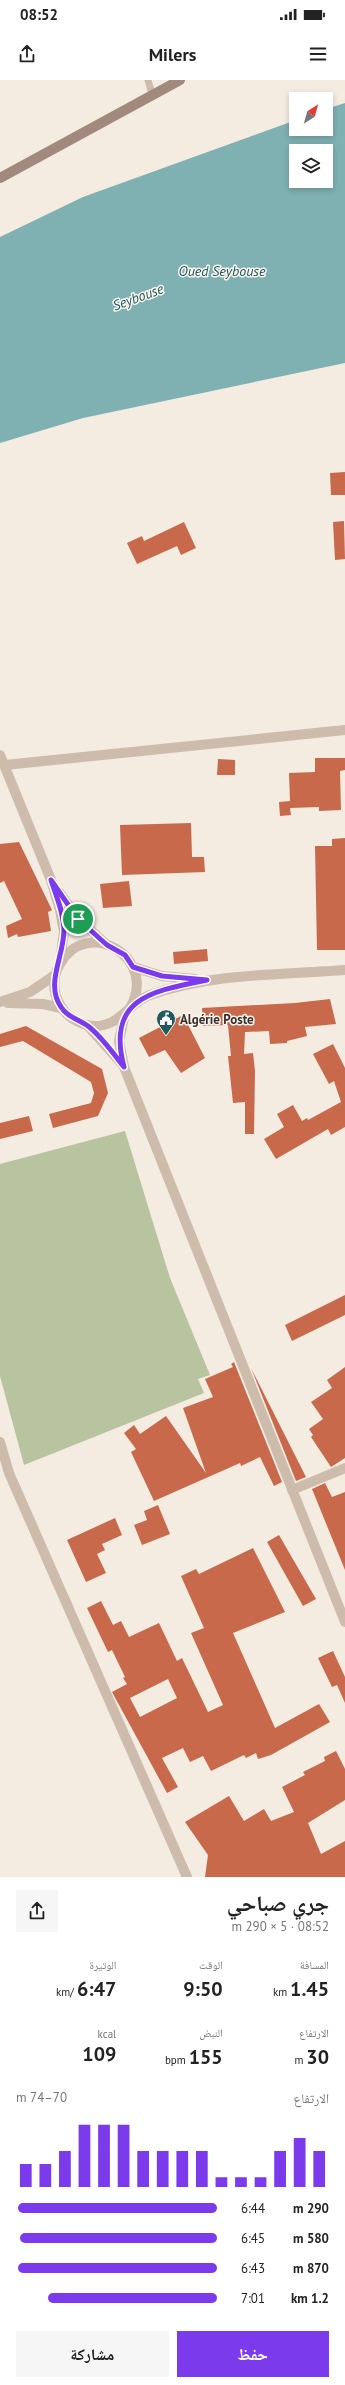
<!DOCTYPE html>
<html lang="ar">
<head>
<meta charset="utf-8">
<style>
  body { margin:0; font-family:"PT Sans","Noto Naskh Arabic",sans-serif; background:#f6f6f6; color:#222; direction:rtl; height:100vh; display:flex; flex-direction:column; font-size:15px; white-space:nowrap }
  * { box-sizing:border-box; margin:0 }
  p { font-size:13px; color:#767676 }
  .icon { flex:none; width:22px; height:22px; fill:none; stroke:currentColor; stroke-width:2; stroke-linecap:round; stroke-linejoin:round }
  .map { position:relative; height:1797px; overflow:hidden; direction:ltr }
  .panel { display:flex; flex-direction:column; background:#fff; flex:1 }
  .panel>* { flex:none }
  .needle { width:26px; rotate:37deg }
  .buttons { position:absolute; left:289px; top:12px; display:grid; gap:8px }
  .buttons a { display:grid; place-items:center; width:44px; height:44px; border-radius:0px; background:#fff; box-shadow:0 2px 6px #0003; font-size:20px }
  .pin { position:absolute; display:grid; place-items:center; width:34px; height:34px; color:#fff; margin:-17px; border:2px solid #fff; border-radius:50%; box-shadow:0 1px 4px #0007 }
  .round { display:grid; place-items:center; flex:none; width:42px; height:42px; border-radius:0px; background:#f6f6f6 }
  .headline { display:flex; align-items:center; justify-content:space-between; height:68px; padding:0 16px }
  h1 { font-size:22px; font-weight:700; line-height:30px }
  .stats { display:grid; grid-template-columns:repeat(3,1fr); gap:6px; height:68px; padding:4px 16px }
  .stats div { display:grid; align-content:center }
  .stats b { font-size:20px; font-weight:700 }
  .stats small { font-size:11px; font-weight:400 }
  .stats p { font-size:11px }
  .chart { height:112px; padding:8px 16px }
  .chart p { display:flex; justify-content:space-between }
  .chart svg { width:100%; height:72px; margin-top:4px; stroke:#7c3aed; stroke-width:6 }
  .button { display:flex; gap:8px; margin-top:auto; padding:8px 16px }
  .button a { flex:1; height:46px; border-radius:0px; background:#7c3aed; color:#fff; font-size:16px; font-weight:700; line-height:46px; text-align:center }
  .button a+a { background:#f6f6f6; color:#222 }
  ul { padding:0 16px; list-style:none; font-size:13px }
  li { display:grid; grid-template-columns:64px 48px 1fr; align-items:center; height:30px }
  li i { height:10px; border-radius:5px; background:#7c3aed }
  .status { display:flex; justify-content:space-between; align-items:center; height:28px; padding:0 20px; background:#fff; direction:ltr }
  .status svg { height:11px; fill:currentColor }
  header { display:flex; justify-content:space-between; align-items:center; height:52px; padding:0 16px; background:#fff; font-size:18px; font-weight:700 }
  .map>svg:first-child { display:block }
  .green { fill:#b8c4a0 }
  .water { fill:#7fb0b2; fill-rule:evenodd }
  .building { fill:#c8694b; fill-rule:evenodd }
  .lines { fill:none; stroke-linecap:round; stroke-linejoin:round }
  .service { stroke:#cdbbac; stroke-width:7 }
  .minor { stroke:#cdbbac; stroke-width:10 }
  .tertiary { stroke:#cdbbac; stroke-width:10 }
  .secondary { stroke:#a18a7d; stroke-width:10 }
  .route-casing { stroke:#fff; stroke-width:8 }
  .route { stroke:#7c3aed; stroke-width:5 }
  .labels { text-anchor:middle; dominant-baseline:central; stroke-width:3; stroke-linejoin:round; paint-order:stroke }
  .poi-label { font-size:13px; font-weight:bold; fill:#3b302b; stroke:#fbf5ee; text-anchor:start }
  .water-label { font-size:14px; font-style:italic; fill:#1f5a5e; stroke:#fbf5ee }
</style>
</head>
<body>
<div class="status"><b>08:52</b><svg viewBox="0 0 49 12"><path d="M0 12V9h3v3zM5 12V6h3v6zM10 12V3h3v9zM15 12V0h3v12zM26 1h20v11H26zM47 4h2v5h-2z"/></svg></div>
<header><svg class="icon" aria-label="menu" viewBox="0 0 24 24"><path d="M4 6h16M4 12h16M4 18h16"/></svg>Milers<svg class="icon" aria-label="share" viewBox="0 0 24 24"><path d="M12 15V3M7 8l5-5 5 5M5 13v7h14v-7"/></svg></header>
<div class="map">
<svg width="345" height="1797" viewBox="0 0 345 1797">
  <rect width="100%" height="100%" fill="#f4ebe1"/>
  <path class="green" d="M125 1051 170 1198 210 1295 198 1299 204 1313 24 1385 0 1296V1084Z"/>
  <path class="water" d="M345 23V283L83 338 0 363V157L83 117 296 40V49H326V29ZM296 71H326V101H296Z"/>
  <path class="building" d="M345 392V415H331L330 393Z
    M344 441 345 479 335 480 333 442Z
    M184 442 196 468 181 475 177 466 137 484 127 463 142 456 144 461Z
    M315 678H345V690L340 691 341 730 319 731V727L290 728 291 735 280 736 279 722 290 721 289 693 315 692Z
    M218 679 235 680V695H217Z
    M191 743 192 777H204L205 792 122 795 120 745Z
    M345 758V870H317L315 766H332V759Z
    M19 762 52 830 48 832 51 851 18 857 17 854 8 858 6 846 22 839 4 801 0 803V764Z
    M129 801 132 826 103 828 100 804Z
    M207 869 208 881 174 884 173 872Z
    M330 919 336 944 305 947 307 956 287 961V963L270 964 269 951 245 952 244 974 253 973 255 991 254 1054H245V1022L233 1023 228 976H231L228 945 203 946 202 928 295 923Z
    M183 935 205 978 181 993 165 970 149 977 139 958Z
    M26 946 102 989 108 1013 98 1036 53 1048 49 1034 91 1023 94 1013 91 1002 23 961 0 967V954Z
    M333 964 345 988V1047L331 1055 328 1049 276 1079 264 1059 284 1047 277 1034 293 1025 302 1041 307 1038 308 1040 341 1022 334 1001 329 1004 313 974Z
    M29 1036 33 1051 0 1059V1043Z
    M345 1215V1235L292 1261 285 1245Z
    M234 1282 282 1402 274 1406 260 1377 241 1386 240 1383 154 1421 131 1372 136 1369 124 1353 134 1345 140 1354 166 1336 206 1393 183 1328 213 1317 205 1299 233 1287 231 1284Z
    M345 1287V1378L331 1387 311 1357 313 1355 309 1349 323 1339 311 1322 332 1308 327 1300Z
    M251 1288 306 1397 296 1401Z
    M325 1403 332 1417 345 1412V1490L312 1409Z
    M158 1425 170 1454 142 1465 134 1445 147 1440 144 1431Z
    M115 1438 122 1455 102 1464 105 1470 97 1474 106 1493 86 1502 67 1460Z
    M279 1455 316 1519 303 1526 267 1462Z
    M253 1468 285 1532 233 1553 275 1648 319 1624 330 1642 271 1675 258 1679 256 1673 246 1678 244 1675 211 1691 203 1676 190 1682 183 1668 162 1678 178 1707 167 1713 112 1612 127 1604 123 1598 125 1597 112 1570 108 1572 87 1528 101 1521 113 1545 121 1541 129 1557 159 1543 177 1581 182 1578 208 1632 223 1625 191 1553 204 1548 181 1496 196 1489 199 1494ZM168 1599 177 1618 140 1637 130 1618Z
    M333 1571 345 1597V1623L337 1605 332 1607 318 1578Z
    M336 1671 345 1689V1720L308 1743 321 1774 345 1761V1797H205L208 1775 185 1742 229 1716 244 1741 264 1729 271 1741 294 1732 282 1707 305 1695 303 1692 325 1681 324 1677Z"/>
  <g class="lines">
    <path class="service" d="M148 0 152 14"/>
    <path class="minor" d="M5 685 345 650
      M125 933 119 961 124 987 345 1542
      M87 945 122 984
      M0 1362 9 1393 187 1797
      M292 1410 345 1388"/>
    <path class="tertiary" d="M0 675 51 800 60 830 64 851 60 883
      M59 812 78 839 107 865
      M133 887 162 896 195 899
      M0 922 30 912 55 895
      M8 923 43 924 61 928
      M130 928C159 877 87 836 60 884 44 910 63 944 94 946 120 947 129 922 150 915 210 893 282 895 345 890"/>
    <path class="secondary" d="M0 98 180 0"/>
  </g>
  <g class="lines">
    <g class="route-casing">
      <path id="route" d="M51 800 78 839 107 865 125 875 133 887 162 896 207 900C152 911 106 918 124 987 113 973 102 957 88 946 79 939 68 938 61 927 45 904 64 876 64 850 64 833 56 816 51 800Z"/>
    </g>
    <use href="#route" class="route"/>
  </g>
  <defs>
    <g id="civic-pin" transform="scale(1)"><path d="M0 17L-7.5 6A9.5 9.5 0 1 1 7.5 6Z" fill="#1f5a5e" stroke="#fbf5ee"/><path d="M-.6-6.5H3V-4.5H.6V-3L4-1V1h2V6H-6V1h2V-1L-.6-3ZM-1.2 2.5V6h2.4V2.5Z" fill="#fff"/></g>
  </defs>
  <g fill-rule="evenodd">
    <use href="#civic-pin" x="166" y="939"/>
  </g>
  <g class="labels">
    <g class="poi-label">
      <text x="180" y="939">Algérie Poste</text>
    </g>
    <g class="water-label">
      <text x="222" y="191">Oued Seybouse</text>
      <text transform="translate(138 217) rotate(-20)">Seybouse</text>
    </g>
  </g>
</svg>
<div class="buttons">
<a><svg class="needle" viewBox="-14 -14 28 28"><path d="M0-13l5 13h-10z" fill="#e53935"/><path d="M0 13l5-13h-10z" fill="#767676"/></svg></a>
<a><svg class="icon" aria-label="layers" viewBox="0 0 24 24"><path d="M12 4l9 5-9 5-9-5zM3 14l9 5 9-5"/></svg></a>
</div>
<div class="pin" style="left:78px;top:839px;background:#1e9e55"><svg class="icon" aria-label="arrive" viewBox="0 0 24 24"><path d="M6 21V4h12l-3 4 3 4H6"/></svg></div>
</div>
<section class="panel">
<div class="headline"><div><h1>جري صباحي</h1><p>08:52 · 5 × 290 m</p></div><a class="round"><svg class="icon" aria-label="share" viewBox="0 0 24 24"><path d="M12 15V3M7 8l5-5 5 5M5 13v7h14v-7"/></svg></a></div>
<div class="stats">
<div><p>المسافة</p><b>1.45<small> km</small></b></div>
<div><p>الوقت</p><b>9:50</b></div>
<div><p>الوتيرة</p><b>6:47<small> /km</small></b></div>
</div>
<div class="stats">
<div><p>الارتفاع</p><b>30<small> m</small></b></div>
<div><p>النبض</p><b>155<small> bpm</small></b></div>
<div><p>kcal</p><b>109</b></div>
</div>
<div class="chart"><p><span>الارتفاع</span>70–74 m</p>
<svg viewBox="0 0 160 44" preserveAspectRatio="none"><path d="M5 44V30M15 44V30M25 44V22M35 44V6M45 44V6M55 44V6M65 44V22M75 44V22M85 44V22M95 44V22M105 44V38M115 44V38M125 44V38M135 44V22M145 44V14M155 44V22"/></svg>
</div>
<ul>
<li><b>290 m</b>6:44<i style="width:99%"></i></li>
<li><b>580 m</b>6:45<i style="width:98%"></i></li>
<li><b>870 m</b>6:43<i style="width:99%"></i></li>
<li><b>1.2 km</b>7:01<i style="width:84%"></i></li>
</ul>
<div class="button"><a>حفظ</a><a>مشاركة</a></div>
</section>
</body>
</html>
